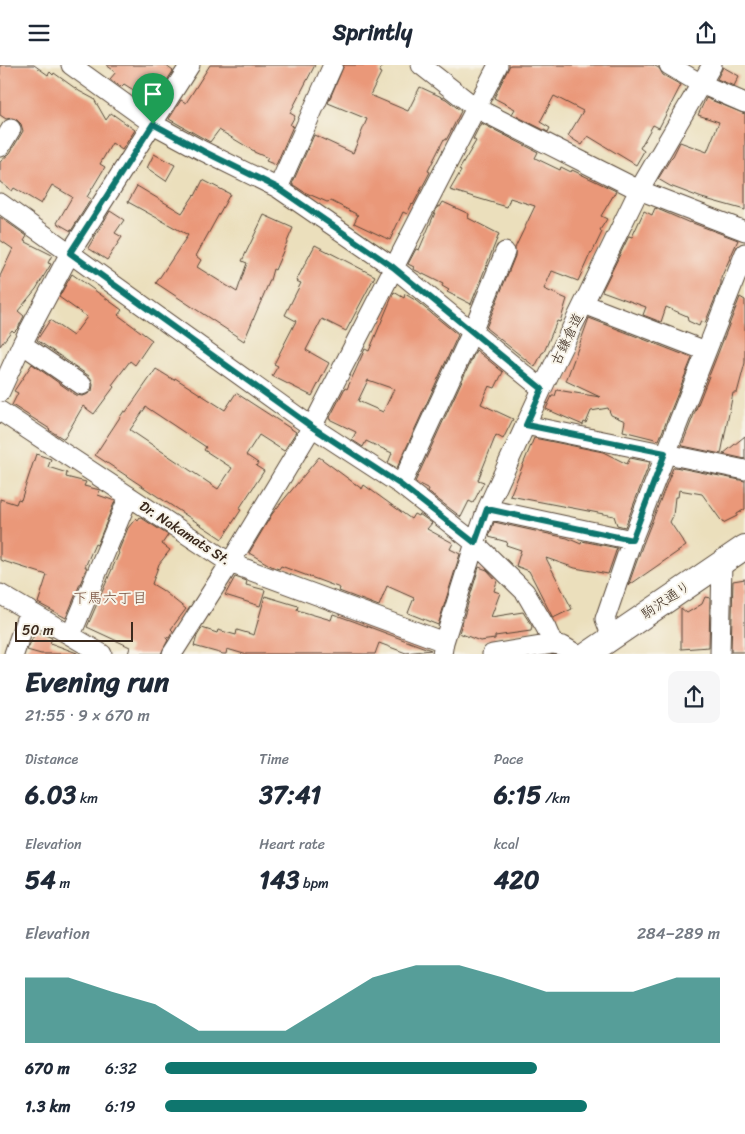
<!DOCTYPE html>
<html lang="en">
<head>
<meta charset="utf-8">
<style>
  body { margin:0; font-family:Sriracha,"Klee One",sans-serif; background:#f6f6f7; color:#1f2937; height:100vh; display:flex; flex-direction:column; font-size:19px; white-space:nowrap }
  * { box-sizing:border-box; margin:0 }
  p { font-size:16px; color:#747a83 }
  .icon { flex:none; width:28px; height:28px; fill:none; stroke:currentColor; stroke-width:2; stroke-linecap:round; stroke-linejoin:round }
  .map { position:relative; height:589px; overflow:hidden }
  .details { display:flex; flex-direction:column; background:#fff; flex:1 }
  .details>* { flex:none }
  .scale { position:absolute; left:15px; bottom:12px; width:118px; box-sizing:border-box; padding-left:5px; border:2px solid #3b2a1e; border-top:0; font-size:14px; line-height:18px; white-space:nowrap; color:#3b2a1e; -webkit-text-stroke:4px #f7f3e8; paint-order:stroke }
  .pin { position:absolute; display:grid; place-items:center; width:42px; height:42px; color:#fff; margin:-51px -21px; border-radius:50% 50% 50% 0; rotate:-45deg; box-shadow:0 0 5px #0007 }
  .pin .icon { rotate:45deg }
  .round { display:grid; place-items:center; flex:none; width:52px; height:52px; border-radius:10px; background:#f6f6f7 }
  .overview { display:flex; align-items:center; justify-content:space-between; height:85px; padding:0 25px }
  h1 { font-size:28px; font-weight:700; line-height:38px }
  .stats { display:grid; grid-template-columns:repeat(3,1fr); gap:8px; height:85px; padding:5px 25px }
  .stats div { display:grid; align-content:center }
  .stats b { font-size:25px; font-weight:700 }
  .stats small { font-size:14px; font-weight:400 }
  .stats p { font-size:14px }
  .chart { height:140px; padding:10px 25px }
  .chart p { display:flex; justify-content:space-between }
  .chart svg { width:100%; height:90px; margin-top:5px; fill:#0f766e; opacity:.7 }
  ul { padding:0 25px; list-style:none; font-size:16px }
  li { display:grid; grid-template-columns:80px 60px 1fr; align-items:center; height:38px }
  li i { height:12px; border-radius:6px; background:#0f766e }
  header { display:flex; justify-content:space-between; align-items:center; height:65px; padding:0 25px; background:#fff; font-size:22px; font-weight:700 }
  .map>svg:first-child { display:block }
  .building { fill:#ea9879; fill-rule:evenodd }
  .lines { fill:none; stroke-linecap:round; stroke-linejoin:round }
  .minor-casing { stroke:#554536; stroke-width:21 }
  .major-casing { stroke:#554536; stroke-width:26 }
  .minor { stroke:#fff; stroke-width:19 }
  .major { stroke:#fff; stroke-width:24 }
  .route-casing { stroke:#fff; stroke-width:10 }
  .route { stroke:#0f766e; stroke-width:6 }
  .labels { text-anchor:middle; dominant-baseline:central; stroke-width:4; stroke-linejoin:round; paint-order:stroke }
  .street-label { font-size:14px; fill:#3b2a1e; stroke:#f7f3e8 }
  .neighbourhood-label { font-size:15px; fill:#78503e; stroke:#f7f3e8 }
</style>
</head>
<body>
<header><svg class="icon" aria-label="menu" viewBox="0 0 24 24"><path d="M4 6h16M4 12h16M4 18h16"/></svg>Sprintly<svg class="icon" aria-label="share" viewBox="0 0 24 24"><path d="M12 15V3M7 8l5-5 5 5M5 13v7h14v-7"/></svg></header>
<div class="map">
<svg width="745" height="589" viewBox="0 0 745 589">
  <rect width="100%" height="100%" fill="#f7f3e8"/>
  <filter id="ink" filterUnits="userSpaceOnUse"><feTurbulence type="fractalNoise" baseFrequency=".02" numOctaves="2"/><feDisplacementMap in="SourceGraphic" scale="10" xChannelSelector="R" yChannelSelector="G"/><feConvolveMatrix kernelMatrix="1 2 1 2 8 2 1 2 1" color-interpolation-filters="sRGB"/></filter>
  <filter id="wash" filterUnits="userSpaceOnUse"><feTurbulence type="fractalNoise" baseFrequency=".0096" numOctaves="4" result="noise"/><feDisplacementMap in="SourceGraphic" scale="20" xChannelSelector="R" yChannelSelector="G"/><feGaussianBlur stdDeviation="1.12" result="paint"/><feColorMatrix in="noise" values="0 0 0 0 0 0 0 0 0 0 0 0 0 0 0 0 0 1.4 0 .05"/><feComposite in="paint" operator="in"/></filter>
  <g filter="url(#wash)">
    <rect width="100%" height="100%" fill="#ebdfbc"/>
    <g id="blocks">
      <path class="building" d="M0 0H34L48 10 50 7 53 10 54 8 79 26 94 34 106 55 111 48 135 65 122 85 112 78 100 99 105 102 87 132 91 134 71 166 57 158 72 132 52 120 41 139 14 123 12 126 0 117V97L10 88 23 66 21 59 17 55 12 53 6 54 0 50Z
        M106 0H165L173 6 155 34 148 30 146 33 124 19 121 22 110 14 116 7Z
        M210 0H315L290 48 295 51 290 60 293 61 276 100 266 96 268 93 254 87V86L219 65 210 77 169 54 181 35 186 38Z
        M344 0H383L379 7 381 8 370 30 408 46 420 22 446 34 461 46 450 68 446 75 444 74 428 106 430 107 413 140 412 139 407 149 403 147 390 175 354 158 358 150 331 136 327 137 304 127 292 119 314 70 353 88 367 54 328 38Z
        M510 0H653L659 3 663 10 681 20 659 63 653 60 640 83 644 86 636 100 588 71 582 80 568 71 583 46 554 31 540 57 550 63 548 67 512 49 515 44 494 33Z
        M723 2 739 11 734 21 717 14Z
        M706 33 745 49V145L702 133 670 121 658 114 671 93 673 91 680 77 707 87 719 57 698 50Z
        M481 58 538 87 535 93 560 105 561 102 571 107 572 105 616 126 601 151 607 154 600 165 602 167 592 188 591 187 578 216 552 206 544 224 567 234 560 257 557 256 544 287 542 288 535 302 486 263 515 191V183L535 141 510 133 507 142 450 125 461 106 459 105 476 76 473 74Z
        M154 89 175 100 166 116 147 103Z
        M203 115 230 129 196 191 201 195 197 202 237 227 247 198 242 196 264 150 293 163 275 205 273 204 270 215 244 276 156 218 188 170 128 137 137 121 182 148 194 130 195 131Z
        M443 137 469 149 468 153 499 169 471 239 447 227 449 225 442 221 443 219 413 204 414 202 408 199 416 184 419 185 437 143 438 141 440 142Z
        M655 143 690 158V157L738 175 721 213V219L705 258 701 256 699 261 688 256 687 251 666 242 661 257 643 250 646 242 602 226 629 171 632 172 644 146 652 150Z
        M110 146 124 155 115 168 122 172 107 195 88 183Z
        M0 152 27 171 24 176 52 190 48 198 51 199 36 224 18 246 24 251 18 263 14 267 12 265 0 281V211L13 184 0 175Z
        M315 180 375 211 346 266 322 254 306 285 329 298 312 331 272 311 278 301 274 299 296 256 285 250 301 218 296 216Z
        M72 209 122 245 118 250 152 275 135 300 130 296 112 320 114 322 94 349 83 341 64 374 49 365 50 364 12 340 18 328 14 326 32 299 76 330 82 331 86 330 92 326 93 320 92 315 89 311 37 275 50 255 73 271 87 252 59 232Z
        M394 227 404 233 405 229 415 235 458 270 397 403 388 398 392 388 366 376 363 382 352 375 356 367 329 354 345 323 347 324 365 284 369 286ZM368 315 394 324 383 347 358 336Z
        M740 232 745 235V298L737 328H733L721 389 683 381 682 380Z
        M589 253 692 293 659 375 623 366 625 356 611 350 608 343 591 346 586 358 584 357 583 360 546 344 552 331H555L557 325 600 332 566 316Z
        M476 285 503 307 495 323 489 321 481 339 513 354 503 374 496 370 478 415 484 417 473 438 469 436 461 452 428 427 429 424 415 417Z
        M156 304 174 315 175 313 225 345 236 328 296 367 284 386 259 370 246 390 258 398 256 401 264 406 239 444 241 445 222 474 95 390 124 346 126 347ZM146 342 206 382 204 385 232 403 218 424 130 365Z
        M745 371V394L723 389Z
        M534 373 603 387 627 399 630 393 650 397 625 462 617 460 614 451 510 431Z
        M36 389 51 394 48 402 67 408 66 412 86 417 84 421 100 425 98 430 115 436 97 480 95 479 85 502H87L66 553 38 538 47 510 0 495V434L16 439 18 434 21 435Z
        M319 392 362 424 364 420 411 454 414 449 418 451 419 449 432 458 427 464 453 478 450 484 460 489 438 560 408 548 414 533 387 521 379 541 339 526 340 523 281 501 279 504 273 502 249 488 272 449Z
        M675 402 745 416V444L737 449V451L723 458 702 429 679 425 678 432H675L673 451 670 457 686 481 628 521 643 479 673 403Z
        M140 452 168 470 162 479 170 485 159 499 152 519 162 525 186 544 171 564 173 566 169 573 165 572 168 575 161 589H128L130 582 87 562 119 488 118 487 128 463 136 453 138 455Z
        M494 457 567 473 581 479 582 476 617 483 608 509 575 503 546 493 572 544 553 553 529 506 516 501 521 485 506 480 507 477 489 472Z
        M479 502 487 505 497 516 494 526 500 528 491 552 523 547 532 561 531 566 495 571V574L480 576 459 568Z
        M235 512 247 516 246 520 265 525 260 541 225 530Z
        M745 514V587H731L733 516Z
        M265 531 298 541 297 545 331 555 333 549 353 556 431 585 406 588 379 578 375 589H244L227 584 226 589H223L194 581 197 571 202 563 217 568 218 565 236 570 237 565 254 570Z
        M705 532 710 533 709 582 681 584V543L687 548 702 539Z
        M36 566 52 573 50 578 77 588V589H41L27 585Z"/>
    </g>
  </g>
  <g filter="url(#ink)">
    <use href="#blocks" fill-opacity="0" stroke="#554536" stroke-width="1"/>
    <g class="lines">
      <g class="minor-casing">
        <path id="minor" d="M71 0 153 59 203 86 278 123 393 202 542 324
          M421 0 476 43 639 125 745 166
          M669 0 701 19 745 38
          M0 82 11 64
          M278 123 333 0
          M0 138 312 362 401 420 475 478 525 527 546 563 553 579
          M584 239 706 286
          M22 279 82 320
          M0 327 22 279 70 188 190 0
          M0 346 230 498 444 577
          M525 360 745 405
          M401 420 472 267 505 187
          M487 444 632 475
          M0 529 102 589
          M71 570 129 431
          M612 572 605 554 632 475 745 188
          M14 589 29 545
          M172 589 230 498 312 362 498 0
          M442 589 444 577 475 478 487 444 542 324 639 125 712 0
          M492 589 553 579 563 581 576 589
          M720 589 722 497"/>
      </g>
      <g class="major-casing">
        <path id="major" d="M588 589 745 482"/>
      </g>
      <use href="#minor" class="minor"/>
      <use href="#major" class="major"/>
    </g>
  </g>
  <g class="lines" filter="url(#ink)">
    <g class="route-casing">
      <path id="route" d="M153 59 203 86 278 123 393 202 542 324 526 360 665 388 632 475 487 444 475 478 401 420 312 362 70 188Z"/>
    </g>
    <use href="#route" class="route"/>
  </g>
  <g class="labels">
    <g class="street-label">
      <text transform="translate(567 274) rotate(-64)">古鎌倉道</text>
      <text transform="translate(185 468) rotate(33)">Dr. Nakamats St.</text>
      <text transform="translate(666 535) rotate(-34)">駒沢通り</text>
    </g>
    <g class="neighbourhood-label">
      <text x="110" y="533">下馬六丁目</text>
    </g>
  </g>
</svg>
<div class="scale">50 m</div>
<div class="pin" style="left:153px;top:59px;background:#1e9e55"><svg class="icon" aria-label="arrive" viewBox="0 0 24 24"><path d="M6 21V4h12l-3 4 3 4H6"/></svg></div>
</div>
<section class="details">
<div class="overview"><div><h1>Evening run</h1><p>21:55 · 9 × 670 m</p></div><a class="round"><svg class="icon" aria-label="share" viewBox="0 0 24 24"><path d="M12 15V3M7 8l5-5 5 5M5 13v7h14v-7"/></svg></a></div>
<div class="stats">
<div><p>Distance</p><b>6.03<small> km</small></b></div>
<div><p>Time</p><b>37:41</b></div>
<div><p>Pace</p><b>6:15<small> /km</small></b></div>
</div>
<div class="stats">
<div><p>Elevation</p><b>54<small> m</small></b></div>
<div><p>Heart rate</p><b>143<small> bpm</small></b></div>
<div><p>kcal</p><b>420</b></div>
</div>
<div class="chart"><p><span>Elevation</span>284–289 m</p>
<svg viewBox="0 0 160 44" preserveAspectRatio="none"><path d="M0 44V12L10 12L20 19L30 25L40 38L50 38L60 38L70 25L80 12L90 6L100 6L110 12L120 19L130 19L140 19L150 12L160 12V44z"/></svg>
</div>
<ul>
<li><b>670 m</b>6:32<i style="width:67%"></i></li>
<li><b>1.3 km</b>6:19<i style="width:76%"></i></li>
</ul>
</section>
</body>
</html>
